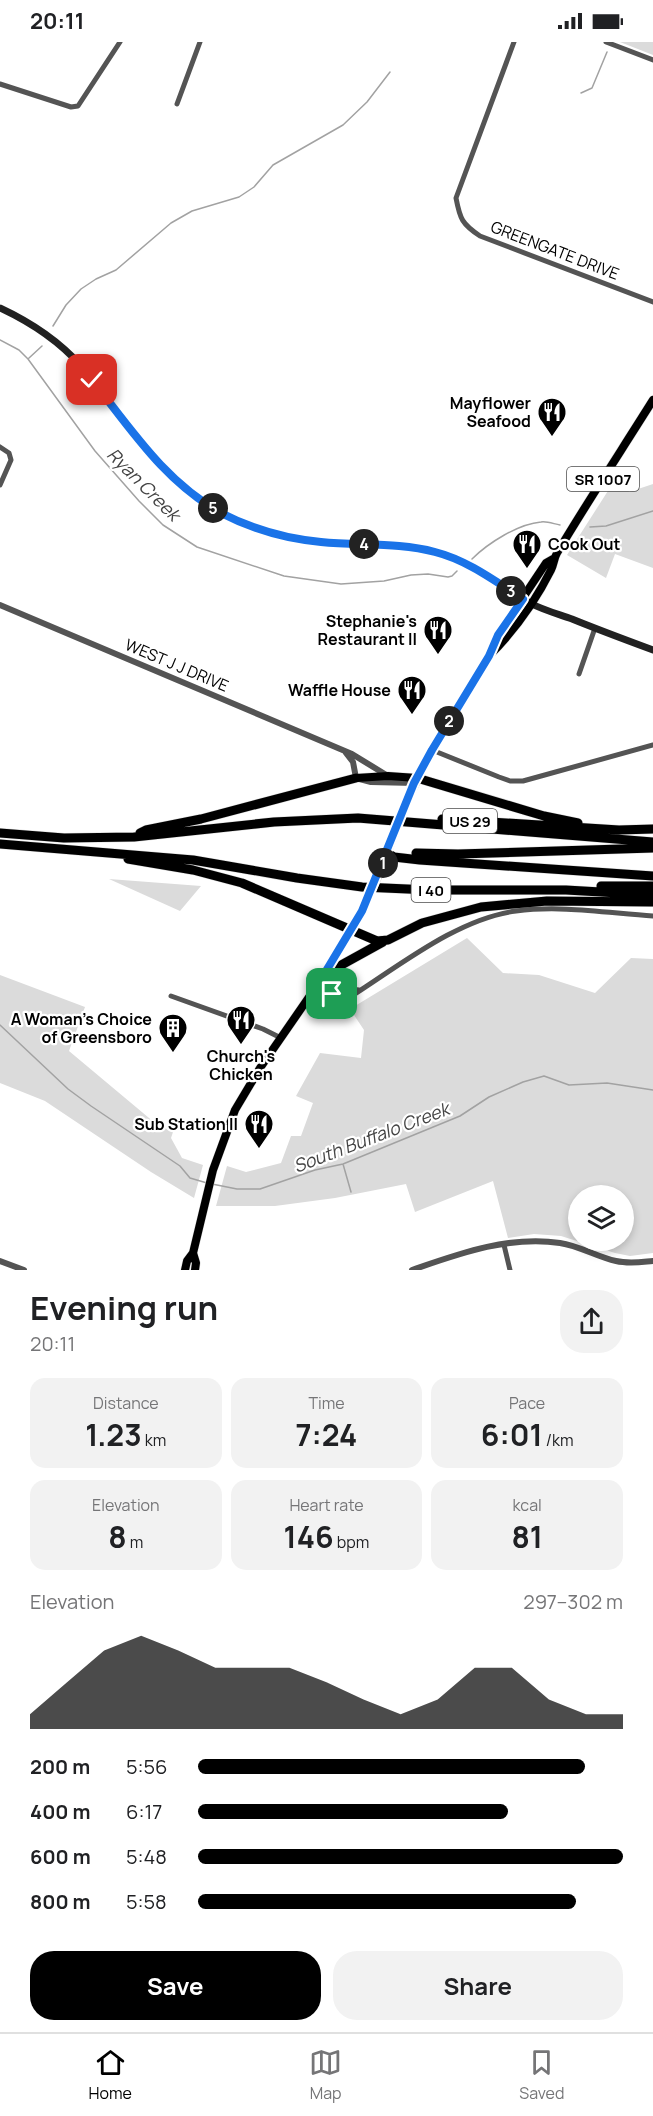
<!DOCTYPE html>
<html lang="en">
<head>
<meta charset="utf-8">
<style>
  body { margin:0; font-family:Manrope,sans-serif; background:#f2f2f2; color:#202124; height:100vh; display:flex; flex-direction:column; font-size:22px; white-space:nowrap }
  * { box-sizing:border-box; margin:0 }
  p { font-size:20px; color:#757577 }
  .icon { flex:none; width:33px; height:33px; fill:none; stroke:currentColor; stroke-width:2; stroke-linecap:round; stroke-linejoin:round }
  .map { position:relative; height:1228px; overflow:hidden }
  .panel { display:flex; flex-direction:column; background:#fff; flex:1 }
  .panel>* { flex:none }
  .tools { position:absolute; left:568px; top:1143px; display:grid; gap:12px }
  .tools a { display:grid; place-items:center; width:66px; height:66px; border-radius:50%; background:#fff; box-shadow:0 3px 9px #0003; font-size:30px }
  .pin { position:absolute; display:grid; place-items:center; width:51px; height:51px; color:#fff; margin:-26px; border-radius:12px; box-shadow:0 3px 9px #0006 }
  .km { position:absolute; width:30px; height:30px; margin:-15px; border-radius:50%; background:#222; color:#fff; font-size:16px; line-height:30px; text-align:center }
  .round { display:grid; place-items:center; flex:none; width:63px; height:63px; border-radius:24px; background:#f2f2f2 }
  .head { display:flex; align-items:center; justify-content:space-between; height:102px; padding:0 30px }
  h1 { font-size:33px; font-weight:700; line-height:45px }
  .metrics { display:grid; grid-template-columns:repeat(3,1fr); gap:9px; height:102px; padding:6px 30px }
  .metrics div { display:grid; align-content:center; border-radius:15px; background:#f2f2f2; text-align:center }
  .metrics b { font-size:30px; font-weight:700 }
  .metrics small { font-size:16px; font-weight:400 }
  .metrics p { font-size:16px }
  .chart { height:168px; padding:12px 30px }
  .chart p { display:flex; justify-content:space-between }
  .chart svg { width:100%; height:108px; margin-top:6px; fill:#000; opacity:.7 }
  .cta { display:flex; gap:12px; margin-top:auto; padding:12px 30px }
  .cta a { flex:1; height:69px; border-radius:24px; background:#000; color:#fff; font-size:24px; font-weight:700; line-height:69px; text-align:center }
  .cta a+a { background:#f2f2f2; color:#202124 }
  ul { padding:0 30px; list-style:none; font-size:20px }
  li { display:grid; grid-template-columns:96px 72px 1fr; align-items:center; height:45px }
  li i { height:15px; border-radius:8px; background:#000 }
  .status { display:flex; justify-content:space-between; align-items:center; height:42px; padding:0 30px; background:#fff; direction:ltr }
  .status svg { height:16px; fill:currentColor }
  .menu { display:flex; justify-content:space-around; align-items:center; height:84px; border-top:2px solid #e0e0e0; background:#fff; font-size:16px; color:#757577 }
  .menu a { display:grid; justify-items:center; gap:3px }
  .menu .current { color:#000 }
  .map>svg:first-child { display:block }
  .green { fill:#dbdbdb; fill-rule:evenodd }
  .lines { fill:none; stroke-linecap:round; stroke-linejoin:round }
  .stream { stroke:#a2a2a2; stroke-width:1.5 }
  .primary-casing { stroke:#dbdbdb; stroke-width:9 }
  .motorway-casing { stroke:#dbdbdb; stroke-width:10 }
  .minor { stroke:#545454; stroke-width:5 }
  .tertiary { stroke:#545454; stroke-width:6 }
  .secondary { stroke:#212121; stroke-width:7 }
  .primary { stroke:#000; stroke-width:8 }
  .motorway { stroke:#000; stroke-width:9 }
  .primary-bridge-casing { stroke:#dbdbdb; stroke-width:9; stroke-linecap:butt }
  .primary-bridge { stroke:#000; stroke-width:8 }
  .route-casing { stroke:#fff; stroke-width:12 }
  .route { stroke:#1a73e8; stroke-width:8 }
  .labels { text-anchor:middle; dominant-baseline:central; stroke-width:4.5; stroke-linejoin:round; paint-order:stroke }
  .shield { fill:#fff; stroke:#4c4c4c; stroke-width:1.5 }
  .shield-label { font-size:15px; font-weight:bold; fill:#000 }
  .street-label { font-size:16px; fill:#000; stroke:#fff }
  .poi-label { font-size:16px; font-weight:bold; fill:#000; stroke:#fff; text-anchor:end }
  .water-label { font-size:18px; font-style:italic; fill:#434343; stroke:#fff }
</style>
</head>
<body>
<div class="status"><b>20:11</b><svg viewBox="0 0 49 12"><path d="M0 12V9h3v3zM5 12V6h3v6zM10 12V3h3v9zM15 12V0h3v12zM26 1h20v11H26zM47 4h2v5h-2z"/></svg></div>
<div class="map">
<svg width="653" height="1228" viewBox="0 0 653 1228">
  <rect width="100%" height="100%" fill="#fff"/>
  <path class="green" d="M620 0H653V13Z
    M620 430 629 450 653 442V526L615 512 606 536 567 513Z
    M109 837 201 844 180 869Z
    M467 896 503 931 539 933 595 951 631 916 653 917V1211L630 1214 615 1211 561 1194 534 1192 508 1196 493 1139 415 1170 406 1142 335 1156 275 1164H216L227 1124 246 1130 281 1121 291 1094H301L313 1061 296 1054 320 1011 361 1016 364 988 350 967ZM579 1154H624V1198H579Z
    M0 933 85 965 69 1009 155 1081 173 1090 171 1096 182 1116 203 1123 194 1156 151 1130 45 1059 0 1041Z"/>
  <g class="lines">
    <path class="stream" d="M581 51 592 46 607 10
      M53 284 66 263 81 247 96 237 116 228 171 181 192 169 239 155 254 145 273 123 343 83 367 60 390 30
      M0 298 19 308 28 317 95 409 139 459 163 483 197 505 284 534 341 542 384 539 411 533 428 532 448 535 452 534 457 529
      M29 316 42 304
      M590 485 606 484 653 469
      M472 517C488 501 518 482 541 480 547 479 554 482 560 483
      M0 983 68 1047 91 1064 180 1124 190 1136 207 1141
      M343 1122 351 1150
      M212 1142 237 1147H260L315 1128 343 1122 460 1074 489 1055 523 1040 544 1034 569 1043 607 1041 653 1048"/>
    <g class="primary-casing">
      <path id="primary" d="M489 614C513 590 536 558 551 528 554 522 554 516 557 511 588 459 621 409 653 358
        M356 736 388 734 417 736
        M405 763 432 708 489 614 498 593 546 521 553 517
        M379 832 394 793
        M193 1211 196 1221 195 1228
        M185 1228 187 1219 193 1211 213 1128 235 1068 260 1026 325 932 362 869"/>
    </g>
    <g class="motorway-casing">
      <path id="motorway" d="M417 736 544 774 578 781
        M442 777 619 788 653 787
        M0 791 64 796 134 795 274 780 358 776 653 800
        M140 791 146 788 201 777 356 736
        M0 802 193 818 297 836 362 845 430 848H566L653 853
        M387 811 394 815 420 818 653 834
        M416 811 458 812 653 806
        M128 817 193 828 242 841 377 899 388 898 422 881 481 865 547 859 653 860
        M601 844H653
        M325 932 383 900"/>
    </g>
    <path class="minor" d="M514 0 456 156C460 177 462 182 480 194L653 260
      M606 0 653 18
      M0 42 71 65 78 64 120 0
      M177 62 200 0
      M0 405 9 411 11 418 0 443
      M579 632 595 586
      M432 708 499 735 510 739H523L653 703
      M317 944 332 953 351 947 359 948
      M171 954 263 987 281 996
      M308 957 322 963 339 962C392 930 454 877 516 869 561 863 608 871 653 874
      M504 1203 510 1228"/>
    <path class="tertiary" d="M0 563 352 712 388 734
      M346 711 353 720 356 736 371 740 415 741
      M0 1219 24 1228
      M412 1228C458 1212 510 1193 560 1201 580 1204 597 1215 616 1219 629 1222 641 1220 653 1219"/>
    <path class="secondary" d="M0 266C30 280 59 299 81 324 124 372 153 429 210 464 247 487 290 499 334 501 370 503 408 501 443 512 475 523 500 546 530 561 543 568 558 572 572 577 599 588 626 598 653 608"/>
    <use href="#primary" class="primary"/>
    <use href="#motorway" class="motorway"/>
    <g class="primary-bridge-casing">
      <path id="primary-bridge" d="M394 793 405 763
        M362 869 379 832"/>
    </g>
    <use href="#primary-bridge" class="primary-bridge"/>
  </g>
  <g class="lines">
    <g class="route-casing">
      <path id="route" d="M92 338C131 387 164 439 221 471 252 487 287 497 321 500 359 504 398 500 435 510 467 518 495 539 523 557L498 593 489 614 432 708 414 741 362 869 317 944 332 952"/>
    </g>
    <use href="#route" class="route"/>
  </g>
  <defs>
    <g id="restaurant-pin" transform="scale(1.5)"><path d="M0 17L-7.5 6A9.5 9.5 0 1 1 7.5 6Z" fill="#000" stroke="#fff"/><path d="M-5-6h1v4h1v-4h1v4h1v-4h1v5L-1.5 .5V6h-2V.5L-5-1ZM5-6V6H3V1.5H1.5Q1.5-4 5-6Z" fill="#fff"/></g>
    <g id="building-pin" transform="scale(1.5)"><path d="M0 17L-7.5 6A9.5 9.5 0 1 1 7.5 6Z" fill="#000" stroke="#fff"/><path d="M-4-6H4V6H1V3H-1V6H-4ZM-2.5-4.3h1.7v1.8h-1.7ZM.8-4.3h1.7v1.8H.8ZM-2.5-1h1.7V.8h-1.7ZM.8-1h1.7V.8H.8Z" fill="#fff"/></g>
  </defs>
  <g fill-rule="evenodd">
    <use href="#restaurant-pin" x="552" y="370"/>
    <use href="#restaurant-pin" x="527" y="502"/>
    <use href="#restaurant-pin" x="438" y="588"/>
    <use href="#restaurant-pin" x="412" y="648"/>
    <use href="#restaurant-pin" x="241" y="978"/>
    <use href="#building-pin" x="173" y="986"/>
    <use href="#restaurant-pin" x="259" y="1082"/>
  </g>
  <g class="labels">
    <g class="shield">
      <rect x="567" y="425" width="72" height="24" rx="4.5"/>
      <rect x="443" y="767" width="54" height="24" rx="4.5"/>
      <rect x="411.5" y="836" width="39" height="24" rx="4.5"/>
    </g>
    <g class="shield-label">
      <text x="603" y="437">SR 1007</text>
      <text x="470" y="779">US 29</text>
      <text x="431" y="848">I 40</text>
    </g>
    <g class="street-label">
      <text transform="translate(555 208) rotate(21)">GREENGATE DRIVE</text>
      <text transform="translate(177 623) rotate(23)">WEST J J DRIVE</text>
    </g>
    <g class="poi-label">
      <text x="531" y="361">Mayflower<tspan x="531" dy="18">Seafood</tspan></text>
      <text x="548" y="502" text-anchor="start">Cook Out</text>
      <text x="417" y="579">Stephanie's<tspan x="417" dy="18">Restaurant II</tspan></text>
      <text x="391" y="648">Waffle House</text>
      <text x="152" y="977">A Woman's Choice<tspan x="152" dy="18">of Greensboro</tspan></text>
      <text x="241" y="1014" text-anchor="middle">Church's<tspan x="241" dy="18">Chicken</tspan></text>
      <text x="238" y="1082">Sub Station II</text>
    </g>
    <g class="water-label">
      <text transform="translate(144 442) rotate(45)">Ryan Creek</text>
      <text transform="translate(371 1095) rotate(-21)">South Buffalo Creek</text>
    </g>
  </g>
</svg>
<div class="tools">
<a><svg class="icon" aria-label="layers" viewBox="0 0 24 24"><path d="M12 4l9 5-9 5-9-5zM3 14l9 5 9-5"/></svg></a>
</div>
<div class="pin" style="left:332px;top:952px;background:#1e9e55"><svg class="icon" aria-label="arrive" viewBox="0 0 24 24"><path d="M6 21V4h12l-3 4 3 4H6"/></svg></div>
<div class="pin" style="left:92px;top:338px;background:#d93025"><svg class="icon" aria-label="check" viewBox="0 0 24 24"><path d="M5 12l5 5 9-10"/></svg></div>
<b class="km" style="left:383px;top:821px">1</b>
<b class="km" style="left:449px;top:679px">2</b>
<b class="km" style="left:511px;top:549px">3</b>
<b class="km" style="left:364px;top:502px">4</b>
<b class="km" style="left:213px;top:466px">5</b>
</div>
<section class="panel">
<div class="head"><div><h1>Evening run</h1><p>20:11</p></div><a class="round"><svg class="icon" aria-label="share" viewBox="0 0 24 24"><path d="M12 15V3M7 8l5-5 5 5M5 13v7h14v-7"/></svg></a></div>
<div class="metrics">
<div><p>Distance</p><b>1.23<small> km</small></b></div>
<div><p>Time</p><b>7:24</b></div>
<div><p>Pace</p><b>6:01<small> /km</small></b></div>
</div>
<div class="metrics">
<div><p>Elevation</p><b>8<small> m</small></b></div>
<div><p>Heart rate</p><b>146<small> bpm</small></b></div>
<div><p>kcal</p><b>81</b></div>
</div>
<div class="chart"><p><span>Elevation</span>297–302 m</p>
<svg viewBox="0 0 160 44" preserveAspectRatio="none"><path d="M0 44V38L10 25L20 12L30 6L40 12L50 19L60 19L70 19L80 25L90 32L100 38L110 32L120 19L130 19L140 32L150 38L160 38V44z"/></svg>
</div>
<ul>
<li><b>200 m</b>5:56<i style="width:91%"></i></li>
<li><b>400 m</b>6:17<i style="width:73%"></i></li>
<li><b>600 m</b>5:48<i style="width:100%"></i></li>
<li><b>800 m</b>5:58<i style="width:89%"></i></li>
</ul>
<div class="cta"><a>Save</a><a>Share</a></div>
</section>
<nav class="menu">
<a class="current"><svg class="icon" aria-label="home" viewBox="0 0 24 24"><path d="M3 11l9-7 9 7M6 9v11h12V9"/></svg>Home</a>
<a><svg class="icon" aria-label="map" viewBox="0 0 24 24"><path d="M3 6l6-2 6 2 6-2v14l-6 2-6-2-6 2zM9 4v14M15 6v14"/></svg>Map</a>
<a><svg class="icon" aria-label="saved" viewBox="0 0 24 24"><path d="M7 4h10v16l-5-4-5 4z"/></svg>Saved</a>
</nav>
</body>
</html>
